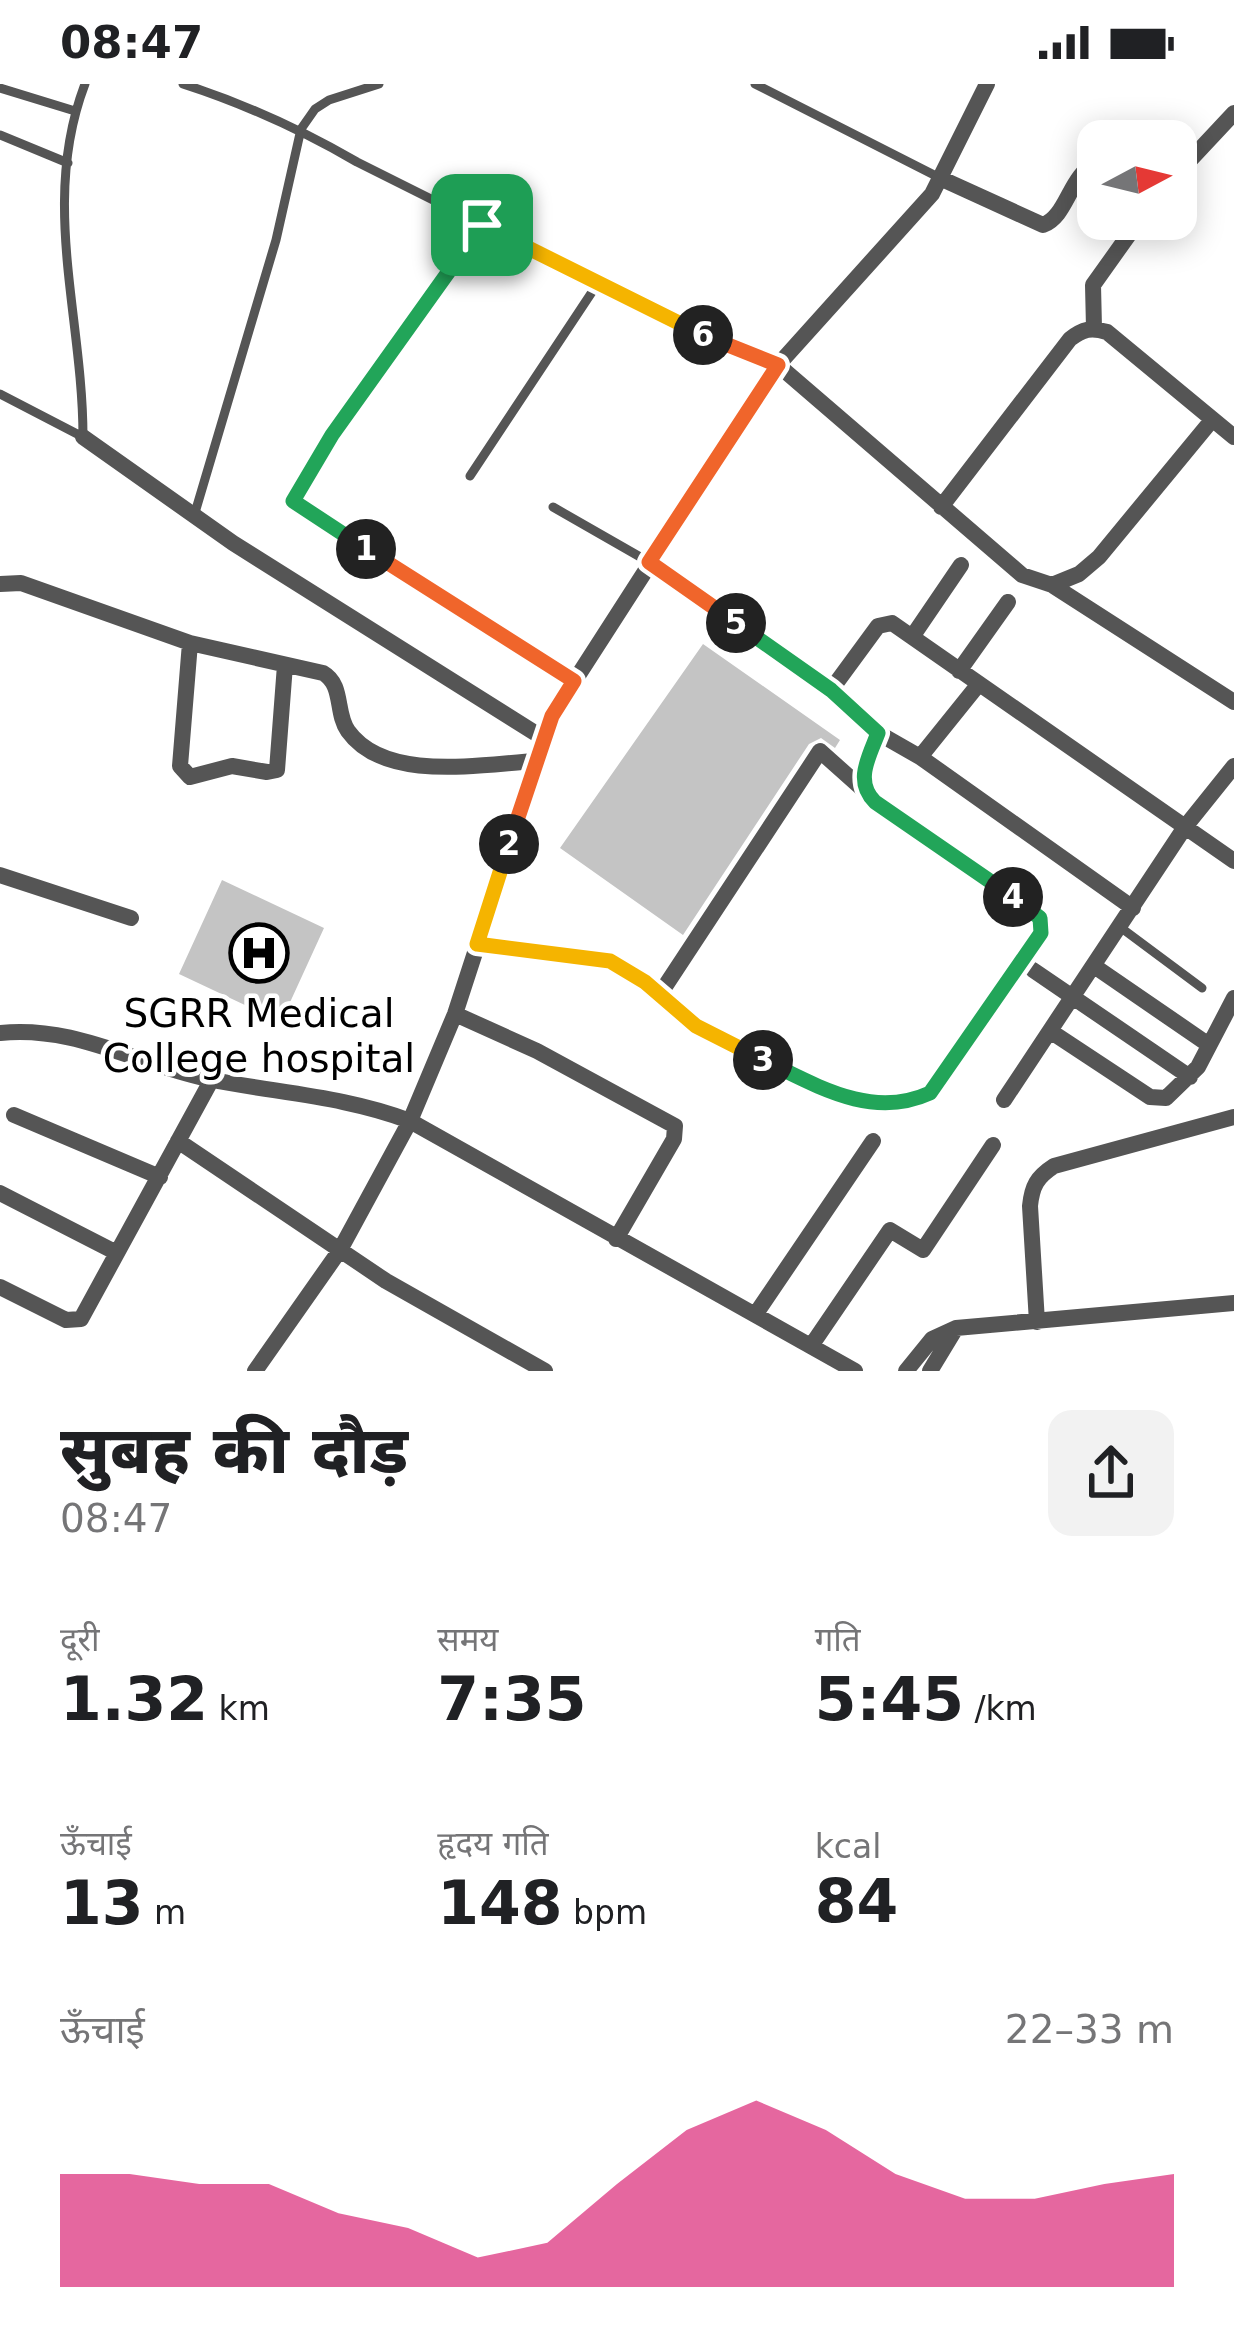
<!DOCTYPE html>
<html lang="hi">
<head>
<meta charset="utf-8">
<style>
  body { margin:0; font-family:"DejaVu Sans","Noto Sans Devanagari",sans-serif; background:#f2f2f2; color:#202124; height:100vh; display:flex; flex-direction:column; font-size:45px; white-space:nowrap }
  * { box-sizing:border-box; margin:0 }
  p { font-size:39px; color:#757577 }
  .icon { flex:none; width:66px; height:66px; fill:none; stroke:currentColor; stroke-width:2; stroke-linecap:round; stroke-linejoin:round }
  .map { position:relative; height:1287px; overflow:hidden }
  .details { display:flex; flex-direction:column; background:#fff; flex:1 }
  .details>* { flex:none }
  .needle { width:78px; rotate:83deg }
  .tools { position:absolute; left:1077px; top:36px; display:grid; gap:24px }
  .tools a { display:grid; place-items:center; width:120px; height:120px; border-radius:24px; background:#fff; box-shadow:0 6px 30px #0003; font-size:60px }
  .pin { position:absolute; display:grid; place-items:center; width:102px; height:102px; color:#fff; margin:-51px; border-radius:24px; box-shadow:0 6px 18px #0006 }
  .km { position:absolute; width:60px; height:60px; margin:-30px; border-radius:50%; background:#222; color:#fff; font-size:33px; line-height:60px; text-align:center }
  .round { display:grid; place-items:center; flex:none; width:126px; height:126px; border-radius:24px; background:#f2f2f2 }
  .overview { display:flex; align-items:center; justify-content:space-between; height:204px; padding:0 60px }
  h1 { font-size:66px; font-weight:800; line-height:90px }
  .figures { display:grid; grid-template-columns:repeat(3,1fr); gap:18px; height:204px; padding:12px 60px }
  .figures div { display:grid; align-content:center }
  .figures b { font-size:60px; font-weight:800 }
  .figures small { font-size:33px; font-weight:400 }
  .figures p { font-size:33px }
  .chart { height:336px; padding:24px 60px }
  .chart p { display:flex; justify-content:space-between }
  .chart svg { width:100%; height:216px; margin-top:12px; fill:#db2777; opacity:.7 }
  .status { display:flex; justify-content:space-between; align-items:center; height:84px; padding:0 60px; background:#fff; direction:ltr }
  .status svg { height:33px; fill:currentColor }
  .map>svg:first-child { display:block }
  .building { fill:#c4c4c4 }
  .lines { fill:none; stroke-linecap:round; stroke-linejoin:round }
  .lane { stroke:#555; stroke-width:9 }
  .street { stroke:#555; stroke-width:16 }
  .split-1-casing { stroke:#fff; stroke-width:24 }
  .split-2-casing { stroke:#fff; stroke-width:24 }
  .split-3-casing { stroke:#fff; stroke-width:24 }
  .split-4-casing { stroke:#fff; stroke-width:24 }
  .split-5-casing { stroke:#fff; stroke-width:24 }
  .split-6-casing { stroke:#fff; stroke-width:24 }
  .split-7-casing { stroke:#fff; stroke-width:24 }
  .split-1 { stroke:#22a559; stroke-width:15 }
  .split-2 { stroke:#f0652b; stroke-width:15 }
  .split-3 { stroke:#f5b400; stroke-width:15 }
  .split-4 { stroke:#22a559; stroke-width:15 }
  .split-5 { stroke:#22a559; stroke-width:15 }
  .split-6 { stroke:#f0652b; stroke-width:15 }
  .split-7 { stroke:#f5b400; stroke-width:15 }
  .labels { text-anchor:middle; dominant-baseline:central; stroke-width:9; stroke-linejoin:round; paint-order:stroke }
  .poi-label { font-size:39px; fill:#000; stroke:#fff }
</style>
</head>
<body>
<div class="status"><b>08:47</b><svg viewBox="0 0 49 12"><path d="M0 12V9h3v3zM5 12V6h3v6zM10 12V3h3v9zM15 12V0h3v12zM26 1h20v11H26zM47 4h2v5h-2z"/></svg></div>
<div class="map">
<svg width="1234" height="1287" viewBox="0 0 1234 1287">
  <rect width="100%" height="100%" fill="#fff"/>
  <path class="building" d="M703 560 840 656 835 664 821 654 809 660 683 851 560 764Z
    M222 796 324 844 281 938 179 890Z"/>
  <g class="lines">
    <path class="lane" d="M183 0C245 20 300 45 357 78L721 260 778 281
      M755 0 942 95
      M0 4 75 27
      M0 51 68 79
      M482 141 331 351 293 417 464 530 573 597
      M0 310 83 353C83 233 40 118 85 0
      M470 392 598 199
      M553 423 649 478
      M194 432 276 156 301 45 315 25 329 16 379 0
      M1120 843 1202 904"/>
    <path class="street" d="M1176 91 1234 29
      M942 95 1043 141C1068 132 1069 90 1098 78
      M1094 244 1093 201 1140 135
      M778 281 1022 491 1052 501 1079 490 1099 473 1212 336
      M83 353 233 459 543 654
      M941 423 1070 255C1083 245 1091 243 1107 248L1234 353
      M649 478 831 606 878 649 920 673 1133 824
      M0 500 21 499 190 559 323 589C344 601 335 629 348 647 385 699 482 680 536 677
      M1052 501 1234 618
      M912 553 961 481
      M190 559 180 682 190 693 232 682 267 688 277 686 285 581
      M959 587 1008 518
      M831 606 878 542 892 539 1234 777
      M920 673 978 601
      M0 791 131 834
      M477 859 596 873 624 882 696 942 845 1014 880 1019 916 1016 930 1009 1043 842 1034 828 866 709 864 686 878 649
      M1094 882 1209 961
      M1033 886 1190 993
      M660 910 820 667 866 708
      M455 930 537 967 675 1042 674 1055 616 1155
      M1050 947 1150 1013 1166 1014 1198 983 1234 914
      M0 949C75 941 136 980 208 995 276 1009 345 1012 410 1037L855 1287
      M1004 1016 1185 743 1234 682
      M14 1031 160 1093
      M178 1057 386 1197 545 1287
      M0 1109 117 1169
      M0 1203 66 1236 81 1235 212 995
      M755 1231 873 1057
      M1037 1238 1030 1122C1032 1102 1037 1093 1054 1082L1234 1033
      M811 1262 890 1146 923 1166 993 1061
      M255 1287 340 1166 410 1037 455 930 552 632 778 281 932 110 987 0
      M906 1287 932 1255 956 1244 1234 1219
      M930 1287 956 1244"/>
  </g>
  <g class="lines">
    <g class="split-1-casing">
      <path id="split-1" d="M366 465 293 417 332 351 482 141"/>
    </g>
    <g class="split-2-casing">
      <path id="split-2" d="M366 465 574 597 552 632 509 760"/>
    </g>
    <g class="split-3-casing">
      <path id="split-3" d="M509 760 477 860 610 877 645 898 696 942 763 976"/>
    </g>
    <g class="split-4-casing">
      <path id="split-4" d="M763 976C816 1001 871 1036 930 1009L1041 849 1040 834 1013 813"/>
    </g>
    <g class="split-5-casing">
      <path id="split-5" d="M736 539 831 606 878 649C869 673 854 697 875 718L1013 813"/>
    </g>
    <g class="split-6-casing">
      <path id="split-6" d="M703 251 778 281 649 478 736 539"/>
    </g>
    <g class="split-7-casing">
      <path id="split-7" d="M482 141 703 251"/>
    </g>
    <use href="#split-1" class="split-1"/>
    <use href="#split-2" class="split-2"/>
    <use href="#split-3" class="split-3"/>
    <use href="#split-4" class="split-4"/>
    <use href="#split-5" class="split-5"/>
    <use href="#split-6" class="split-6"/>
    <use href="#split-7" class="split-7"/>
  </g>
  <defs>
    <g id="hospital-ring" transform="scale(3)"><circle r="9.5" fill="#fff" stroke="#000" stroke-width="1.5"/><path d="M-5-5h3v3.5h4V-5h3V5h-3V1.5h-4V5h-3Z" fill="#000"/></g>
  </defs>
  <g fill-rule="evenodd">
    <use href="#hospital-ring" x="259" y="869"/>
  </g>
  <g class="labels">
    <g class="poi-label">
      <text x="259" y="929">SGRR Medical<tspan x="259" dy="45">College hospital</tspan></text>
    </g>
  </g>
</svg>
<div class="tools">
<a><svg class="needle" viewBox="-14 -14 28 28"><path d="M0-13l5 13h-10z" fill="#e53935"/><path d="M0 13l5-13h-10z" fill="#757577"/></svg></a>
</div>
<div class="pin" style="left:482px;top:141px;background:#1e9e55"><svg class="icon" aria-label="arrive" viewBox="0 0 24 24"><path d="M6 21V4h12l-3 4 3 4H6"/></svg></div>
<b class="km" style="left:366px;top:465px">1</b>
<b class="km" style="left:509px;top:760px">2</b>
<b class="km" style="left:763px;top:976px">3</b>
<b class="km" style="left:1013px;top:813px">4</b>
<b class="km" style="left:736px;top:539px">5</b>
<b class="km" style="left:703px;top:251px">6</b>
</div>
<section class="details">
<div class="overview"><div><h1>सुबह की दौड़</h1><p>08:47</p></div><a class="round"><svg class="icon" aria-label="share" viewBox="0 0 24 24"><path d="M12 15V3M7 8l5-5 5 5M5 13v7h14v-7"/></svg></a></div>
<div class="figures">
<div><p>दूरी</p><b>1.32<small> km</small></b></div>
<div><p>समय</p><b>7:35</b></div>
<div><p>गति</p><b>5:45<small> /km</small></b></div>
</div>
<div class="figures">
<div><p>ऊँचाई</p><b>13<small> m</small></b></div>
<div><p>हृदय गति</p><b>148<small> bpm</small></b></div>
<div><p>kcal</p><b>84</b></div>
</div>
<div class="chart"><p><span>ऊँचाई</span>22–33 m</p>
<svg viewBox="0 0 160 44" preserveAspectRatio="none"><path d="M0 44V21L10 21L20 23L30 23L40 29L50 32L60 38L70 35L80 23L90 12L100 6L110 12L120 21L130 26L140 26L150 23L160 21V44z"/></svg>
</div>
</section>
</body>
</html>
